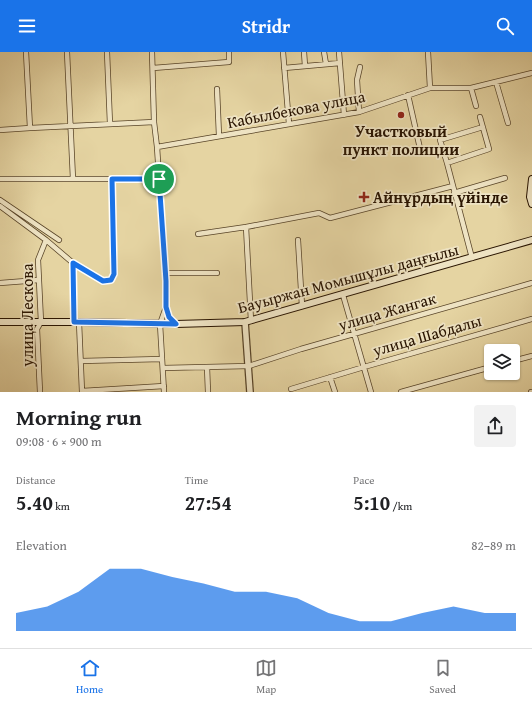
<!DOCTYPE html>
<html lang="en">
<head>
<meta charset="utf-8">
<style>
  body { margin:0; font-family:"Gentium Book Plus",serif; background:#f2f2f2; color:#202124; height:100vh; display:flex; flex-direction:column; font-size:15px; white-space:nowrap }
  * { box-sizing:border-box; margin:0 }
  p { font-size:13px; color:#757577 }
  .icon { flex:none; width:22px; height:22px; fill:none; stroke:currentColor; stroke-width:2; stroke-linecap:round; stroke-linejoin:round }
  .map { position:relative; height:340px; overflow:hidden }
  .drawer { display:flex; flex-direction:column; background:#fff; flex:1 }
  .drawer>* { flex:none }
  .fabs { position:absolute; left:484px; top:292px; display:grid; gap:8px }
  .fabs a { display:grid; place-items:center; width:36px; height:36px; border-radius:4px; background:#fff; box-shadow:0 1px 3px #0004; font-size:20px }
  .pin { position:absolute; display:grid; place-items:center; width:34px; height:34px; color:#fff; margin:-17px; border:2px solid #fff; border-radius:50%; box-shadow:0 1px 4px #0007 }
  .round { display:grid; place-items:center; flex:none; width:42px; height:42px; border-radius:4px; background:#f2f2f2 }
  .headline { display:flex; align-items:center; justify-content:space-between; height:68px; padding:0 16px }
  h1 { font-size:22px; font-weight:800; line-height:30px }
  .figures { display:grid; grid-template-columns:repeat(3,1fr); gap:6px; height:68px; padding:4px 16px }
  .figures div { display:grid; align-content:center }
  .figures b { font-size:20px; font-weight:800 }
  .figures small { font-size:11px; font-weight:400 }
  .figures p { font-size:11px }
  .chart { height:112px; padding:8px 16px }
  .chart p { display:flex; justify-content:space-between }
  .chart svg { width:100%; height:72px; margin-top:4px; fill:#1a73e8; opacity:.7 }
  header { display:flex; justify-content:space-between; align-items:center; height:52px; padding:0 16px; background:#1a73e8; color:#fff; font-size:18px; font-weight:800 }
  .tabs { display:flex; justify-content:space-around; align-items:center; height:56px; border-top:1px solid #e0e0e0; background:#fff; font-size:11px; color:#757577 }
  .tabs a { display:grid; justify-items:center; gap:2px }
  .tabs .on { color:#1a73e8 }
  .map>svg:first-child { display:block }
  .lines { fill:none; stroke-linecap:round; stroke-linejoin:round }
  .minor-casing { stroke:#584428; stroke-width:6 }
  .tertiary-casing { stroke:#584428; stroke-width:8 }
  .secondary-casing { stroke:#291400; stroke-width:8 }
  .minor { stroke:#eee3c3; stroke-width:4.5 }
  .tertiary { stroke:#eee3c3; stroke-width:5.5 }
  .secondary { stroke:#eee3c3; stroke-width:6 }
  .route-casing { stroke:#fff; stroke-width:8 }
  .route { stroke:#1a73e8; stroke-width:5 }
  .poi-dot { fill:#8f2418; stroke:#eee3c3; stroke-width:1.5 }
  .labels { text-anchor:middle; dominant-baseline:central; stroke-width:3.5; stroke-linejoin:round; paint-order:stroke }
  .street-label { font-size:16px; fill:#291400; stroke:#eee3c3 }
  .poi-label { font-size:16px; font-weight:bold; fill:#291400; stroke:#eee3c3 }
</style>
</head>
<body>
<header><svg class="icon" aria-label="menu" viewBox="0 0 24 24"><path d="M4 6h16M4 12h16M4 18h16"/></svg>Stridr<svg class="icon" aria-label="search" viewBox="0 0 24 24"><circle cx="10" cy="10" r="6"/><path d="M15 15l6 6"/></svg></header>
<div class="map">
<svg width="532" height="340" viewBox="0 0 532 340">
  <rect width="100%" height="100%" fill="#e5d4a2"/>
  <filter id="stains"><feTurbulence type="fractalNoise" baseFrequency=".005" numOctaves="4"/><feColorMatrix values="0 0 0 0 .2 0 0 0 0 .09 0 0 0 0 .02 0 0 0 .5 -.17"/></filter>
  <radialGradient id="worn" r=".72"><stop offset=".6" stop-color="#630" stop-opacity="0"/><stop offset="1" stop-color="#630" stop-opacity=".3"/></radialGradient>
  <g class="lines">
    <g class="minor-casing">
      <path id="minor" d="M67 0 73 127
        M107 0 110 72
        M152 0 154 70 157 95 166 229V255L160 272 164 340
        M283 0 289 72
        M304 0 305 14
        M324 0 326 12
        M339 0 344 63
        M428 0 430 36
        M153 16 229 10V0
        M284 16 340 11
        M496 30 508 71
        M471 36 476 54
        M217 37 219 84
        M408 43 421 101
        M359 60 357 28 360 15
        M30 76 154 70
        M0 78 30 76 26 0
        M157 95 359 60 430 36H471L532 21
        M447 111 440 88 483 75
        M0 127H159
        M454 141 505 126
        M0 148 59 188
        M0 154 46 188 73 211 103 229 111 228 114 223 112 127
        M246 175 251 269
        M198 182 246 175 319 161 330 166 453 134
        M298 188 302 254
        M472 206 447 111 489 97 480 65
        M73 211 74 270
        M165 221H217
        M0 231 39 228
        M343 243 371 340
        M166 255 169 265 176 272
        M79 270 82 340
        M81 309 162 307
        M513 309 532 304
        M207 315 208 340
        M163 316 249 314 301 297 532 231
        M330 325 335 340
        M291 337 364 315 532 267
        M82 339 164 334
        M40 340 37 277 41 270 38 208 46 188
        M401 340 491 315
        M531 340H532"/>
    </g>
    <g class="tertiary-casing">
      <path id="tertiary" d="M245 270 250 340"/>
    </g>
    <g class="secondary-casing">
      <path id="secondary" d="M532 127 530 145 532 152
        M0 270H79L176 272 245 270 532 188"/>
    </g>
    <use href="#minor" class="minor"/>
    <use href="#tertiary" class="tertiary"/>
    <use href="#secondary" class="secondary"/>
  </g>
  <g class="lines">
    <g class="route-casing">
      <path id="route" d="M112 127H159L166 229V255L169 265 176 272 74 270 73 211 103 229 111 228 114 222Z"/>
    </g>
    <use href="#route" class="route"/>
  </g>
  <g class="poi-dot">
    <circle cx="401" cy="63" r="4"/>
    <path d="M362 139h4v4h4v4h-4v4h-4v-4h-4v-4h4z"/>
  </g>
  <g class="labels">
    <g class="street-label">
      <text transform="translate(296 57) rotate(-11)">Кабылбекова улица</text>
      <text transform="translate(348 226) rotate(-15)">Бауыржан Момышұлы даңғылы</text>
      <text transform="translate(387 259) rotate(-16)">улица Жангак</text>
      <text transform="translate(27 263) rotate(-90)">улица Лескова</text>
      <text transform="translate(427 283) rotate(-16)">улица Шабдалы</text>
    </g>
    <g class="poi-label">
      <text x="401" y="79">Участковый<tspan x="401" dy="18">пункт полиции</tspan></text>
      <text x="373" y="145" text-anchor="start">Айнұрдың үйінде</text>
    </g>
  </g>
  <rect width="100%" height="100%" filter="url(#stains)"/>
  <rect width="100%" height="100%" fill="url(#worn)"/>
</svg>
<div class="fabs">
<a><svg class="icon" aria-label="layers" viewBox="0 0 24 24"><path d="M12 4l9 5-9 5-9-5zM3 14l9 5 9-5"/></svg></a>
</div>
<div class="pin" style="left:159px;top:127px;background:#1e9e55"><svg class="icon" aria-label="arrive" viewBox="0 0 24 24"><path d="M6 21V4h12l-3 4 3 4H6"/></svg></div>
</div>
<section class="drawer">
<div class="headline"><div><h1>Morning run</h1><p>09:08 · 6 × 900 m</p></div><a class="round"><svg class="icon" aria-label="share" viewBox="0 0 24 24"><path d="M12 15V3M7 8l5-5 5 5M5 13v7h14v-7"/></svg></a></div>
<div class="figures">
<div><p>Distance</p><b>5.40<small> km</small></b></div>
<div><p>Time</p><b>27:54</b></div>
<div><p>Pace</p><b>5:10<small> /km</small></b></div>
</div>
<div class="chart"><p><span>Elevation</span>82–89 m</p>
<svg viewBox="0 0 160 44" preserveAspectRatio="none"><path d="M0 44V33L10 29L20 20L30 6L40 6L50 11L60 15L70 20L80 20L90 24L100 33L110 38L120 38L130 33L140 29L150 33L160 33V44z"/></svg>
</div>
</section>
<nav class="tabs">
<a class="on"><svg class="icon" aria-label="home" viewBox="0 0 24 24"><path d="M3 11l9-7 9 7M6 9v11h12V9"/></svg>Home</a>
<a><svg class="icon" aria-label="map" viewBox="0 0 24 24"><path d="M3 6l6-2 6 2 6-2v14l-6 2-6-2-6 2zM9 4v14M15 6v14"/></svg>Map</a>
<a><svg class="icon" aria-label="saved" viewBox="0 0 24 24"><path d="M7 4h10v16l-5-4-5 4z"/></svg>Saved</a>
</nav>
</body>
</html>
